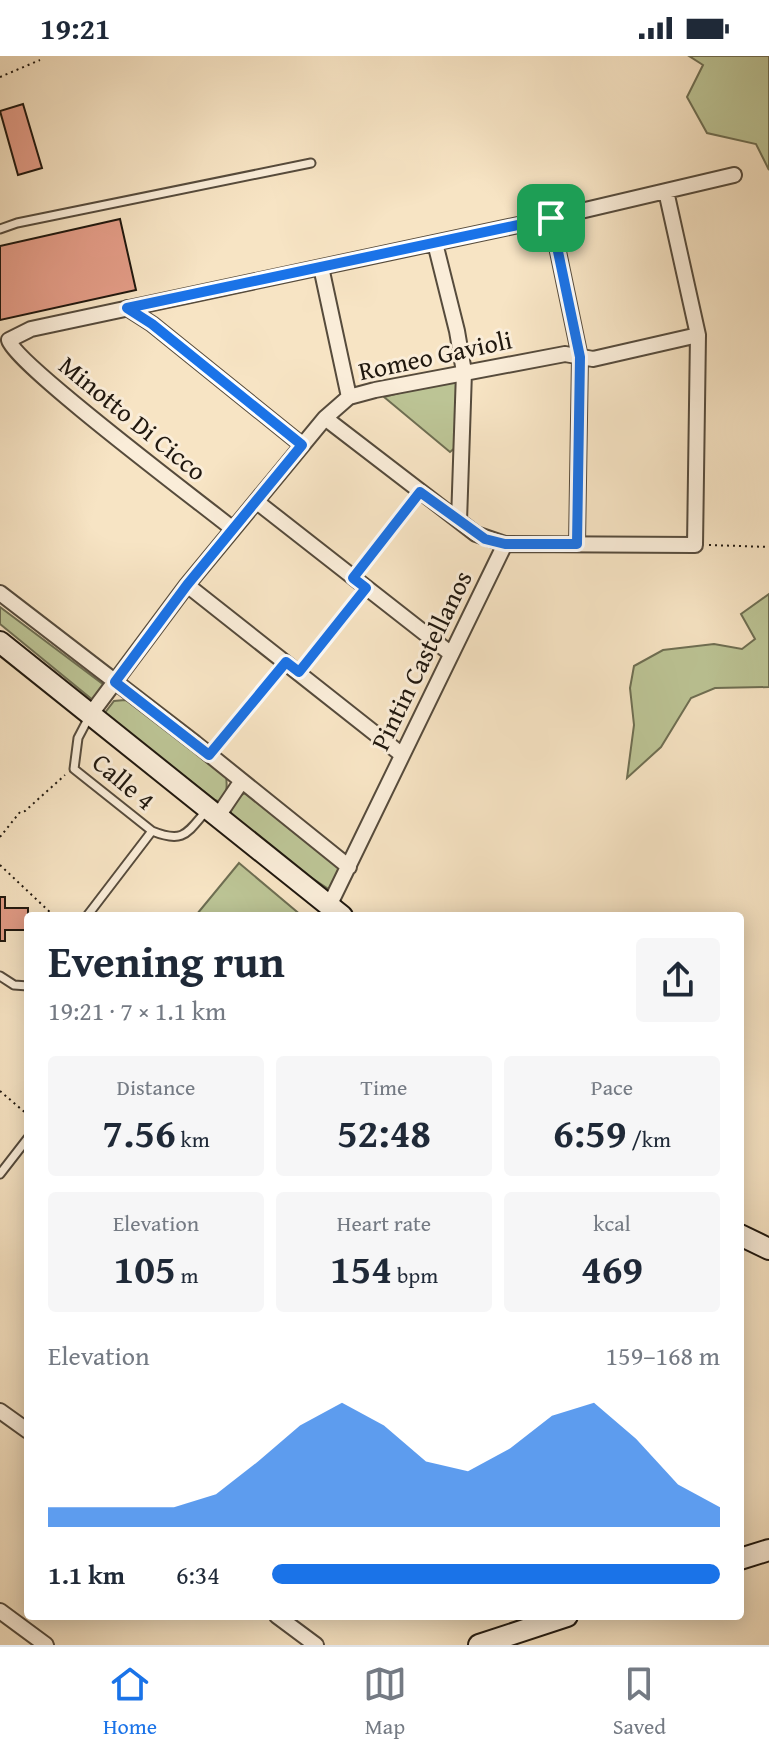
<!DOCTYPE html>
<html lang="en">
<head>
<meta charset="utf-8">
<style>
  body { margin:0; font-family:"Gentium Book Plus",serif; background:#f6f6f7; color:#1f2937; height:100vh; display:flex; flex-direction:column; font-size:30px; white-space:nowrap }
  * { box-sizing:border-box; margin:0 }
  p { font-size:26px; color:#747a83 }
  .icon { flex:none; width:44px; height:44px; fill:none; stroke:currentColor; stroke-width:2; stroke-linecap:round; stroke-linejoin:round }
  .map { position:relative; flex:1; overflow:hidden }
  .sheet { position:absolute; left:24px; top:856px; width:720px; height:708px; display:flex; flex-direction:column; background:#fff; border-radius:8px; box-shadow:0 4px 20px #0003 }
  .sheet>* { flex:none }
  .pin { position:absolute; display:grid; place-items:center; width:68px; height:68px; color:#fff; margin:-34px; border-radius:16px; box-shadow:0 4px 12px #0006 }
  .round { display:grid; place-items:center; flex:none; width:84px; height:84px; border-radius:8px; background:#f6f6f7 }
  .summary { display:flex; align-items:center; justify-content:space-between; height:136px; padding:0 24px }
  h1 { font-size:44px; font-weight:600; line-height:60px }
  .metrics { display:grid; grid-template-columns:repeat(3,1fr); gap:12px; height:136px; padding:8px 24px }
  .metrics div { display:grid; align-content:center; border-radius:8px; background:#f6f6f7; text-align:center }
  .metrics b { font-size:40px; font-weight:600 }
  .metrics small { font-size:22px; font-weight:400 }
  .metrics p { font-size:22px }
  .chart { height:224px; padding:16px 24px }
  .chart p { display:flex; justify-content:space-between }
  .chart svg { width:100%; height:144px; margin-top:8px; fill:#1a73e8; opacity:.7 }
  ul { padding:0 24px; list-style:none; font-size:26px }
  li { display:grid; grid-template-columns:128px 96px 1fr; align-items:center; height:60px }
  li i { height:20px; border-radius:10px; background:#1a73e8 }
  .status { display:flex; justify-content:space-between; align-items:center; height:56px; padding:0 40px; background:#fff; direction:ltr }
  .status svg { height:22px; fill:currentColor }
  .dock { display:flex; justify-content:space-around; align-items:center; height:112px; border-top:2px solid #e0e1e3; background:#fff; font-size:22px; color:#747a83 }
  .dock a { display:grid; justify-items:center; gap:4px }
  .dock .active { color:#1a73e8 }
  .map>svg:first-child { display:block }
  .green { fill:#bcc495; stroke:#6e6e52; stroke-width:2 }
  .building { fill:#e49d88; stroke:#20180f; stroke-width:2 }
  .lines { fill:none; stroke-linecap:round; stroke-linejoin:round }
  .lane-casing { stroke:#564b3c; stroke-width:11 }
  .street-casing { stroke:#564b3c; stroke-width:18 }
  .secondary-casing { stroke:#20180f; stroke-width:24 }
  .path { stroke:#20180f; stroke-width:2; stroke-dasharray:2 4; stroke-linecap:butt }
  .lane { stroke:#faedd9; stroke-width:7 }
  .street { stroke:#faedd9; stroke-width:14 }
  .secondary { stroke:#faedd9; stroke-width:20 }
  .route-casing { stroke:#fff; stroke-width:16 }
  .route { stroke:#1a73e8; stroke-width:10 }
  .labels { text-anchor:middle; dominant-baseline:central; stroke-width:6; stroke-linejoin:round; paint-order:stroke }
  .street-label { font-size:26px; fill:#20180f; stroke:#faedd9 }
</style>
</head>
<body>
<div class="status"><b>19:21</b><svg viewBox="0 0 49 12"><path d="M0 12V9h3v3zM5 12V6h3v6zM10 12V3h3v9zM15 12V0h3v12zM26 1h20v11H26zM47 4h2v5h-2z"/></svg></div>
<div class="map">
<svg width="769" height="1589" viewBox="0 0 769 1589">
  <rect width="100%" height="100%" fill="#f7e4c4"/>
  <filter id="stains"><feTurbulence type="fractalNoise" baseFrequency=".0025" numOctaves="4"/><feColorMatrix values="0 0 0 0 .2 0 0 0 0 .09 0 0 0 0 .02 0 0 0 .5 -.17"/></filter>
  <radialGradient id="worn" r=".72"><stop offset=".6" stop-color="#630" stop-opacity="0"/><stop offset="1" stop-color="#630" stop-opacity=".3"/></radialGradient>
  <path class="green" d="M689 0H769V114L756 88 707 77 687 41 703 9Z
    M452 323 457 328 456 391 450 396 384 341Z
    M769 538V631L715 632 691 642 661 691 627 722 634 669 630 632 634 610 663 594 714 588 742 593 755 583 741 558Z
    M0 551 104 629 94 645 0 568Z
    M125 644 134 645 226 719C227 728 228 740 220 746L215 744 104 658 114 645Z
    M247 736 339 810 340 815 330 834 277 799 230 757 237 741Z
    M239 807 302 860H199L197 858Z"/>
  <path class="building" d="M23 48 42 112 18 119 0 55Z
    M120 163 136 234 0 264V190Z
    M0 841H5V852H28V874H5V885H0Z"/>
  <g class="lines">
    <g class="lane-casing">
      <path id="lane" d="M0 173 17 167 311 107
        M89 661 78 682 74 713 152 775
        M87 860 152 775C184 788 187 777 207 754
        M0 920 14 929 28 930
        M0 1118 28 1082"/>
    </g>
    <g class="street-casing">
      <path id="street" d="M551 162 580 301 577 488
        M435 187 457 275 464 316 459 465
        M321 211 349 341
        M127 252 152 268 302 389
        M325 362 476 478 505 488
        M257 446 450 597
        M233 473C202 448 14 307 9 284L31 273 551 162 734 119
        M187 529 401 698
        M0 537 195 687 349 811
        M90 659 187 529 325 362 349 341 375 334 565 298 593 303 698 279
        M218 760 241 726
        M329 850 505 488 695 489 698 279 666 135
        M0 1355 28 1375
        M0 1555 46 1589
        M277 1560 316 1589"/>
    </g>
    <g class="secondary-casing">
      <path id="secondary" d="M0 586 342 860
        M740 1179 769 1193
        M740 1503 769 1494
        M479 1589 567 1560"/>
    </g>
    <path class="path" d="M0 21 40 4
      M709 489 769 491
      M361 511 412 447
      M307 606 358 542
      M219 689 277 616
      M0 781 20 756 25 755 65 719
      M0 809 54 860
      M0 1035 28 1059"/>
    <use href="#lane" class="lane"/>
    <use href="#street" class="street"/>
    <use href="#secondary" class="secondary"/>
  </g>
  <g class="lines">
    <g class="route-casing">
      <path id="route" d="M551 162 580 301 577 488H505L485 483 420 436 353 522 366 532 299 616 286 606 209 699 115 626 187 529 302 389 152 268 127 252Z"/>
    </g>
    <use href="#route" class="route"/>
  </g>
  <g class="labels">
    <g class="street-label">
      <text transform="translate(435 299) rotate(-12)">Romeo Gavioli</text>
      <text transform="translate(133 362) rotate(39)">Minotto Di Cicco</text>
      <text transform="translate(421 604) rotate(-64)">Pintin Castellanos</text>
      <text transform="translate(124 725) rotate(40)">Calle 4</text>
    </g>
  </g>
  <rect width="100%" height="100%" filter="url(#stains)"/>
  <rect width="100%" height="100%" fill="url(#worn)"/>
</svg>
<div class="pin" style="left:551px;top:162px;background:#1e9e55"><svg class="icon" aria-label="arrive" viewBox="0 0 24 24"><path d="M6 21V4h12l-3 4 3 4H6"/></svg></div>
<section class="sheet">
<div class="summary"><div><h1>Evening run</h1><p>19:21 · 7 × 1.1 km</p></div><a class="round"><svg class="icon" aria-label="share" viewBox="0 0 24 24"><path d="M12 15V3M7 8l5-5 5 5M5 13v7h14v-7"/></svg></a></div>
<div class="metrics">
<div><p>Distance</p><b>7.56<small> km</small></b></div>
<div><p>Time</p><b>52:48</b></div>
<div><p>Pace</p><b>6:59<small> /km</small></b></div>
</div>
<div class="metrics">
<div><p>Elevation</p><b>105<small> m</small></b></div>
<div><p>Heart rate</p><b>154<small> bpm</small></b></div>
<div><p>kcal</p><b>469</b></div>
</div>
<div class="chart"><p><span>Elevation</span>159–168 m</p>
<svg viewBox="0 0 160 44" preserveAspectRatio="none"><path d="M0 44V38L10 38L20 38L30 38L40 34L50 24L60 13L70 6L80 13L90 24L100 27L110 20L120 10L130 6L140 17L150 31L160 38V44z"/></svg>
</div>
<ul>
<li><b>1.1 km</b>6:34<i style="width:100%"></i></li>
</ul>
</section>
</div>
<nav class="dock">
<a class="active"><svg class="icon" aria-label="home" viewBox="0 0 24 24"><path d="M3 11l9-7 9 7M6 9v11h12V9"/></svg>Home</a>
<a><svg class="icon" aria-label="map" viewBox="0 0 24 24"><path d="M3 6l6-2 6 2 6-2v14l-6 2-6-2-6 2zM9 4v14M15 6v14"/></svg>Map</a>
<a><svg class="icon" aria-label="saved" viewBox="0 0 24 24"><path d="M7 4h10v16l-5-4-5 4z"/></svg>Saved</a>
</nav>
</body>
</html>
